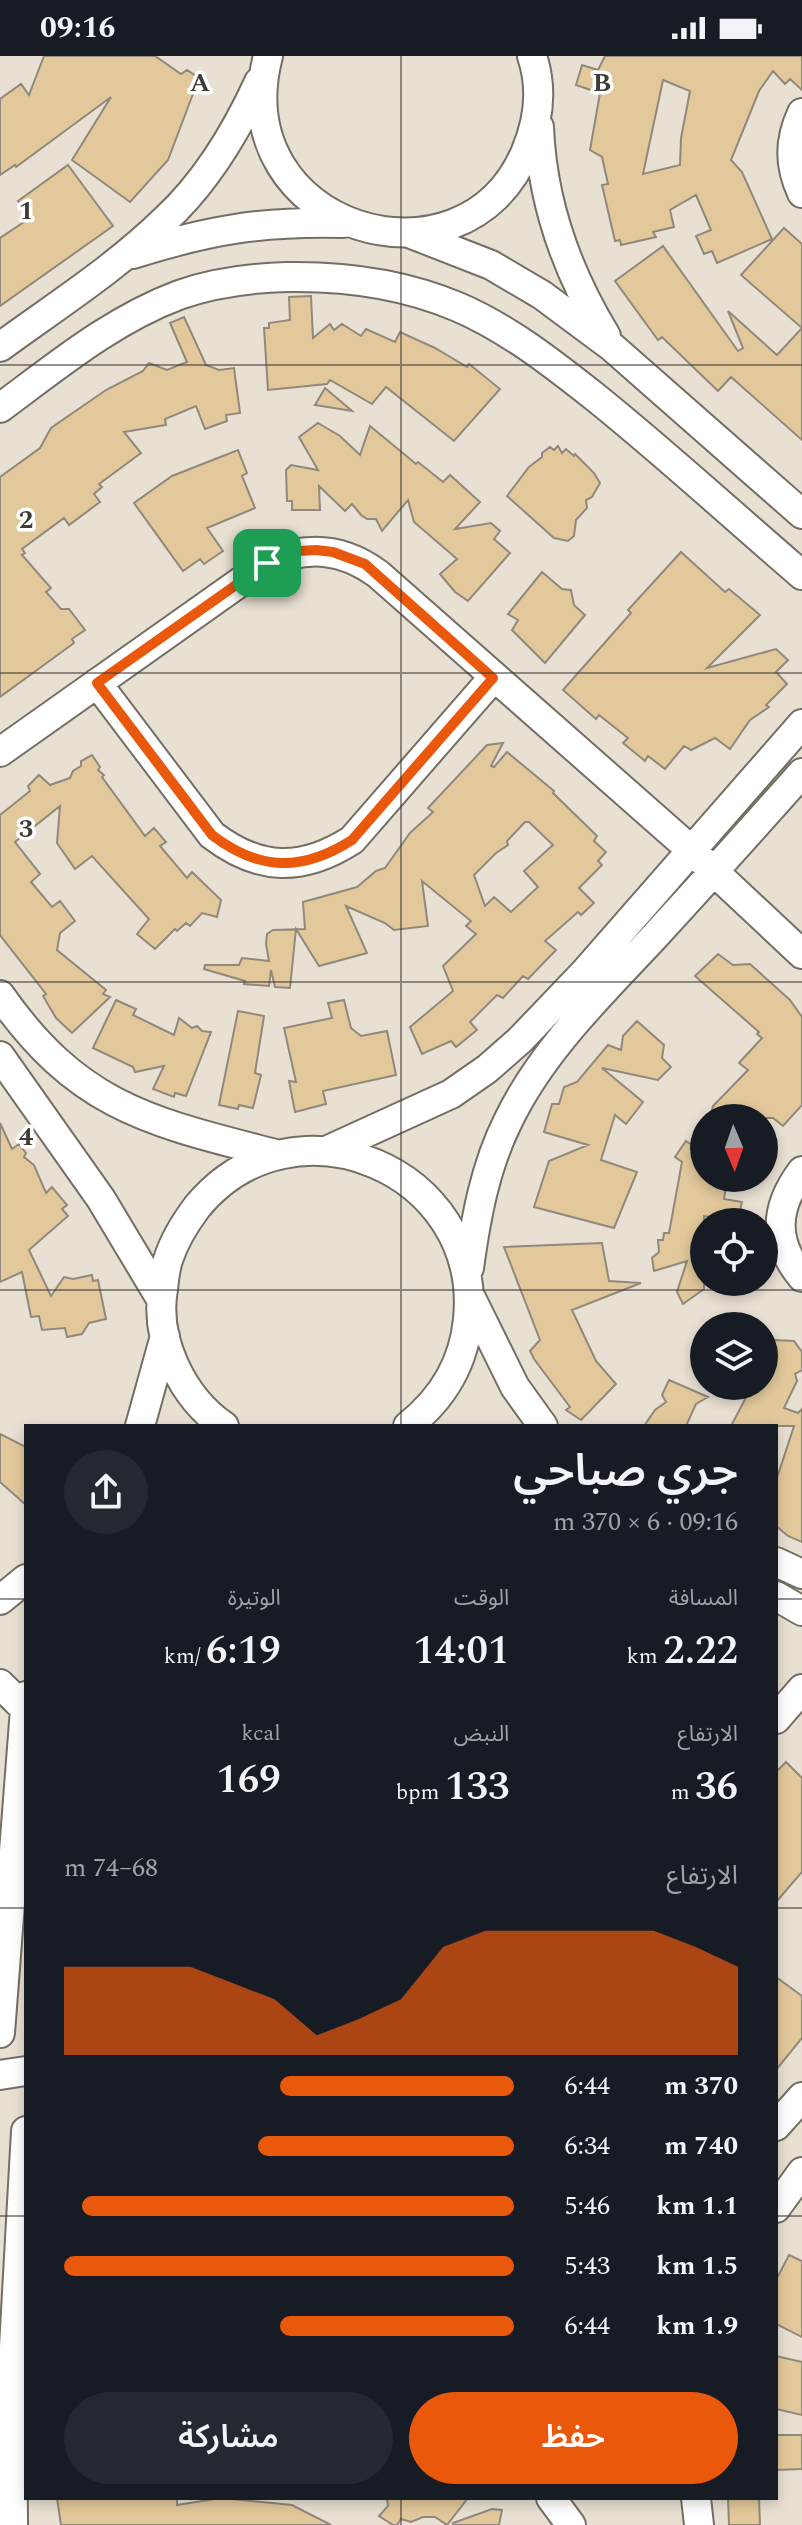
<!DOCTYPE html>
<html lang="ar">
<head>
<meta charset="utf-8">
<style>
  body { margin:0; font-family:Spectral,"Noto Sans Arabic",serif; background:#242831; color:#f1f3f6; direction:rtl; height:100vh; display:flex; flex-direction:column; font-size:30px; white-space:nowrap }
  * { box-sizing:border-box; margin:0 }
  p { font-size:26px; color:#9ea1a6 }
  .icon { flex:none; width:44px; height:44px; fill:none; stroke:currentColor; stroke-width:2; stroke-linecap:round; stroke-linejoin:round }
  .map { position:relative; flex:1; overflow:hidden; direction:ltr }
  .details { position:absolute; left:24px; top:1368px; width:754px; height:1076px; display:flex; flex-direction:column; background:#171b24; border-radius:0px; box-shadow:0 4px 12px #0003; direction:rtl }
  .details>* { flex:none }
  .needle { width:52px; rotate:178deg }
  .fabs { position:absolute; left:690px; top:1048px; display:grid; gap:16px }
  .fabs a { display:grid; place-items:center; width:88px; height:88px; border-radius:50%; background:#171b24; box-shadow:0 4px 12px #0003; font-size:40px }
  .pin { position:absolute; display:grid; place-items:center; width:68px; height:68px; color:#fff; margin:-34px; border-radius:16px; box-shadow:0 4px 12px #0006 }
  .round { display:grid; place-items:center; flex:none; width:84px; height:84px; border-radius:42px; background:#242831 }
  .head { display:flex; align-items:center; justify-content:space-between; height:136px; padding:0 40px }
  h1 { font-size:44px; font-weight:600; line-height:60px }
  .stats { display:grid; grid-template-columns:repeat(3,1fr); gap:12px; height:136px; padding:8px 40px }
  .stats div { display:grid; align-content:center }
  .stats b { font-size:40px; font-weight:600 }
  .stats small { font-size:22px; font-weight:400 }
  .stats p { font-size:22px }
  .chart { height:224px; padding:16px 40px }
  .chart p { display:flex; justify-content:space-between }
  .chart svg { width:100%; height:144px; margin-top:8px; fill:#ea580c; opacity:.7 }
  .action { display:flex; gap:16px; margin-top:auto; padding:16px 40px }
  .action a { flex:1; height:92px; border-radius:48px; background:#ea580c; color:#fff; font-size:32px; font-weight:600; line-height:92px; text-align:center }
  .action a+a { background:#242831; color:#f1f3f6 }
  ul { padding:0 40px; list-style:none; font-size:26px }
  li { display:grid; grid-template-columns:128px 96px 1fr; align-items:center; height:60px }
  li i { height:20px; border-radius:10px; background:#ea580c }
  .status { display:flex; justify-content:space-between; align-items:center; height:56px; padding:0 40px; background:#171b24; direction:ltr }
  .status svg { height:22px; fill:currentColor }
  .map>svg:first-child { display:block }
  .building { fill:#e2c89b; stroke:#90897c; stroke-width:2; fill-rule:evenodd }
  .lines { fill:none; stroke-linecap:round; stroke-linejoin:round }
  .minor-casing { stroke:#756e62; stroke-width:32 }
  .minor { stroke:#fff; stroke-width:28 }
  .route-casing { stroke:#fff; stroke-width:16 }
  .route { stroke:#ea580c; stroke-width:10 }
  .grid { fill:none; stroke:#3f3b36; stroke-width:2; stroke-opacity:0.55 }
  .grid-label { font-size:26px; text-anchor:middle; font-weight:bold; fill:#3f3b36; stroke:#fff; stroke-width:7; stroke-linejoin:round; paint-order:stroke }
</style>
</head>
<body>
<div class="status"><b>09:16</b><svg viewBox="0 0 49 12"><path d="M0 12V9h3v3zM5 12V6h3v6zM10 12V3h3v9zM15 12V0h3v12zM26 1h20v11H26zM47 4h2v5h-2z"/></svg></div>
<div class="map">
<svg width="802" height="2469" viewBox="0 0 802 2469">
  <rect width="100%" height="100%" fill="#e8e0d2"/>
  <path class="building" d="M44 0H155L181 18 187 14 199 22 168 104 130 146 72 104 111 41 16 111 15 109 0 119V43L21 28 29 39Z
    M605 0H802V34L790 23 785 28 773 15 759 35 731 104 742 116 772 183 717 207 712 195 704 198 696 180 711 174 696 139 670 154 674 171 653 176 656 181 621 189 620 184 615 185 602 129 608 128 602 101 590 94 600 37 576 29 582 9 598 14ZM663 24 690 35 681 82 680 109 643 118Z
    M68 109 113 170 0 250V182L30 162 18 145Z
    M784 172 802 188V384L731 321 718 335 662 281 658 284 615 225 663 190 738 295 743 292 728 255 777 299 802 272 741 219Z
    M311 240 313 282 330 268 334 274 342 268 361 280 366 273 395 286 400 276 435 292 467 311 469 308 500 333 454 385 386 331 372 348 330 324 327 328 268 334 264 272H269V267L290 264 289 241Z
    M184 261 206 309 219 314 234 312 240 357 226 359 227 365 205 373 196 350 165 363 166 369 124 376 141 397 99 428 102 431 94 438 100 446 69 469 64 462 22 493 25 497 22 499 51 532 46 536 61 553H69L85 574 72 583 74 587 0 641V421L40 392 51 372 106 334 143 315 149 307 167 314 187 306 170 267Z
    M325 332 352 355 315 349Z
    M318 367 340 380 360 399 370 370 416 408 418 406 443 426 450 419 480 446 455 473 491 467 500 475 494 483 510 497 468 545 455 536 440 518 457 503 414 466 408 444 382 475 376 463H367L361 459 352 448 345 455 319 430 320 454H292V445H287L286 414 291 409 318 414 299 381Z
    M558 390 562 397 566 393 574 400 575 398 594 417 600 427 592 441 586 444 587 452 576 464 574 480 568 485 554 482 507 440 529 411 542 401V397L550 391 554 394Z
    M238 394 247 417 242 420 255 452 207 472 223 495 204 508 200 503 183 515 134 447 172 420Z
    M681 496 725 536 729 533 760 559 707 612 776 593 788 604 776 616 787 628 766 649 769 651 750 664 730 693 715 682 691 694 684 690 665 713 648 700 645 705 623 687 628 682 599 659 596 663 563 634 631 557 628 554Z
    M542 516 562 533 571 534 574 549 585 559 545 607 512 574 518 564 508 558Z
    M503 687 491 710 494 711 507 696 554 735 553 737 597 780 594 785 606 796 598 805 602 809 579 832 594 847 581 859 578 856 545 885 556 894 528 923 523 920 503 942 497 939 470 966 477 974 456 991 451 985 422 998 410 971 453 935 443 910 476 878 466 870 471 865 422 825 428 870 394 874 385 867 346 850 367 897 319 910 296 873 290 932 275 931 271 914 269 930 244 928 245 925 204 913 205 909H239L242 902 269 905 266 888 267 878 273 874 305 873 303 846 357 831 376 815 385 812 410 777 433 756 428 752 487 689ZM525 766H529L553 789 524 815 538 831 511 856 494 841 485 850 474 819 496 797 508 789 507 785Z
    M92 699 100 711 98 714 104 719 102 721 145 780 154 772 166 786 160 790 187 822 192 816 221 844 217 861 202 857 190 870 186 867 177 875 175 873 155 893 137 878 149 863 92 800 75 813 57 787 60 750 15 786 40 818 31 826 52 851 60 845 75 865 60 877 57 894 106 934 103 938 110 941 72 977 56 962 43 940 46 938 0 879V759L30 735 28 730 39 719 50 729 70 722 73 715 81 710V705Z
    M718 898 733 909 750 908 790 944 802 961V1049L783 1070 773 1062H710L713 1050 748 1014 739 1007 762 982 757 978 759 976 695 920Z
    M116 944 136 953 133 959 174 979 179 962 192 972 197 970 202 975 211 976 186 1040 175 1037 174 1041 153 1033 164 1010 135 1016 133 1011 93 992Z
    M344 944 351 972 361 980 387 975 396 1019 323 1035 326 1048 295 1056 289 1025 296 1026 284 972 332 962 328 947Z
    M238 955 264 960 255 1017 261 1019 253 1052 239 1049 238 1053 219 1049Z
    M637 965 664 989 662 1002 671 1011 658 1024 602 1012 643 1046 626 1068 615 1059 601 1104 637 1116 614 1172 534 1151 549 1105 588 1089 544 1076 552 1048H559L564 1031 577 1026 608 989 621 994 623 980Z
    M0 1067 12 1093 19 1088 26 1097 24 1101 34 1109 46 1137 52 1131 67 1149 62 1153 68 1160 29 1194 51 1240 64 1221 73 1223 92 1219 93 1225 98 1224 106 1263 89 1267 82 1278 67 1281 65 1272 42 1274 39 1260 31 1261 22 1216 0 1226Z
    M686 1085 704 1097V1122L727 1124 724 1143 742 1146 738 1164 704 1160V1233L683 1248 677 1236 687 1205 654 1215 652 1202 659 1196 658 1184H663L664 1177H669L682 1106 675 1101Z
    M602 1187 609 1225 641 1227 572 1254 596 1305 616 1328 581 1364 566 1354 570 1351 534 1303 530 1295 540 1284 504 1191Z
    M772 1284 794 1285 802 1296V1314L795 1318 797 1325 784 1352 798 1357 802 1353V1486L788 1480 776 1470V1425L794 1370H731L752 1330H764V1301Z
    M669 1324 708 1341 696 1348 686 1370H644L655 1354 666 1346 662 1339Z
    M0 1378 26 1391V1449L0 1426Z
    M786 1706 802 1722V1816L776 1846V1716Z
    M776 1921 802 1940V1982L776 2014Z
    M789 2199 802 2205V2281L776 2268V2224Z
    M776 2300 802 2306V2359L776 2353Z
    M776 2379H802V2413L776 2414Z
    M57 2442H177V2449L221 2442 292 2449 331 2469H61Z
    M387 2442H468L447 2469 435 2461H423L411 2466 401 2463 397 2469H393L379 2460 388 2450Z
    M728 2442H759L760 2469H729Z
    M492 2453 502 2454 499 2469H453V2467Z"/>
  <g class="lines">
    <g class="minor-casing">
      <path id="minor" d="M268 0C223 173 464 245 526 95 539 64 543 33 532 0
        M802 57C789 85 789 109 802 137
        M539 71C542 147 567 216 606 280
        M409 177 491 209 542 239 612 291 802 458
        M133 198C209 174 262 165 343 167
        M0 291C56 250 116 212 166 163 207 125 236 76 259 26
        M0 352C57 310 112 264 179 239 212 227 251 222 287 221 345 220 404 228 458 251 509 273 553 308 595 341 666 398 733 460 802 519
        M97 627 212 779C259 815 302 816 352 784L493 622
        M0 696 267 507C307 489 343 492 378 518L690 793 802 898
        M0 939C80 1053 152 1066 279 1099
        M0 1000 101 1143 161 1243
        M326 1095 451 1038 487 1013 520 984 585 916 802 668
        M802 1115C775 1151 772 1185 802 1221
        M469 1212C476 1161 485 1111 508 1065 542 994 602 937 655 880 705 826 753 772 802 717
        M471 1242 515 1331 543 1370
        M140 1370 165 1280
        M224 1370C183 1342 154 1284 163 1233 164 1224 165 1213 168 1204 174 1185 185 1167 197 1151 293 1034 483 1114 468 1263 464 1307 442 1343 408 1370
        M776 1506 802 1518
        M776 1540 802 1555
        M0 1544 26 1523
        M0 1628 24 1652
        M776 1663 802 1633
        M0 1977 26 1640
        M0 2019 26 2015
        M776 2070 802 2041
        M776 2152 802 2116
        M551 2442 571 2469
        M696 2442 699 2469
        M13 2469 12 2327 26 2075"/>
    </g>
    <use href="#minor" class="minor"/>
  </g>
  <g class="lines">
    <g class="route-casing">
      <path id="route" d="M316 494 333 496 365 508 493 622 352 784C302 816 259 815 212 779L97 627 267 507 299 495Z"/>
    </g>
    <use href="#route" class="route"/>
  </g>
  <path class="grid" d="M401 0V1370M0 309H802M0 617H802M0 926H802M0 1234H802M0 1543H26M776 1543H802M0 1852H26M776 1852H802M0 2160H26M776 2160H802M401 2442V2469"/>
  <g class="grid-label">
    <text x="200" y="35">A</text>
    <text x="602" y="35">B</text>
    <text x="26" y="163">1</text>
    <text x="26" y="472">2</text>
    <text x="26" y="781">3</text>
    <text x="26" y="1089">4</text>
  </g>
</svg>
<div class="fabs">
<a><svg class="needle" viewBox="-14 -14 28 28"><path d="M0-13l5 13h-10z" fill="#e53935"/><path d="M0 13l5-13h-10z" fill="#9ea1a6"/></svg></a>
<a><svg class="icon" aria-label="locate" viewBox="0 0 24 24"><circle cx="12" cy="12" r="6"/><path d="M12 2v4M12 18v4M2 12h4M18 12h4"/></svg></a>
<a><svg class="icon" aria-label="layers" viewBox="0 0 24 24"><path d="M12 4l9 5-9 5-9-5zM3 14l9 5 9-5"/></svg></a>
</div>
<div class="pin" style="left:267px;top:507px;background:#1e9e55"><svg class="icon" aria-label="arrive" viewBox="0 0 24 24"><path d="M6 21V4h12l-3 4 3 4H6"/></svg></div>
<section class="details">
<div class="head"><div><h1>جري صباحي</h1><p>09:16 · 6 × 370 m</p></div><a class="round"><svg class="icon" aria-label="share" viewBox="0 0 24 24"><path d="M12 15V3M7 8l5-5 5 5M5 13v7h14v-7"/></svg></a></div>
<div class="stats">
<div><p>المسافة</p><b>2.22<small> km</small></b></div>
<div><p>الوقت</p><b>14:01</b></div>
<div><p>الوتيرة</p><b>6:19<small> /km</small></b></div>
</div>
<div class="stats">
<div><p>الارتفاع</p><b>36<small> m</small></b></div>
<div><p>النبض</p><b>133<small> bpm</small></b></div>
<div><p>kcal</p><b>169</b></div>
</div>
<div class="chart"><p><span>الارتفاع</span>68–74 m</p>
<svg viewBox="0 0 160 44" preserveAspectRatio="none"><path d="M0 44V17L10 17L20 17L30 17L40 22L50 27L60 38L70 33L80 27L90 11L100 6L110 6L120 6L130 6L140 6L150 11L160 17V44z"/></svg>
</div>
<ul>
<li><b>370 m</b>6:44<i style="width:52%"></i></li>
<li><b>740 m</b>6:34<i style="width:57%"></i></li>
<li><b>1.1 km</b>5:46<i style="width:96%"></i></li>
<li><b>1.5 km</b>5:43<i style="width:100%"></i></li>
<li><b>1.9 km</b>6:44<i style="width:52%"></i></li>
</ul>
<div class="action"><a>حفظ</a><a>مشاركة</a></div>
</section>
</div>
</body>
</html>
